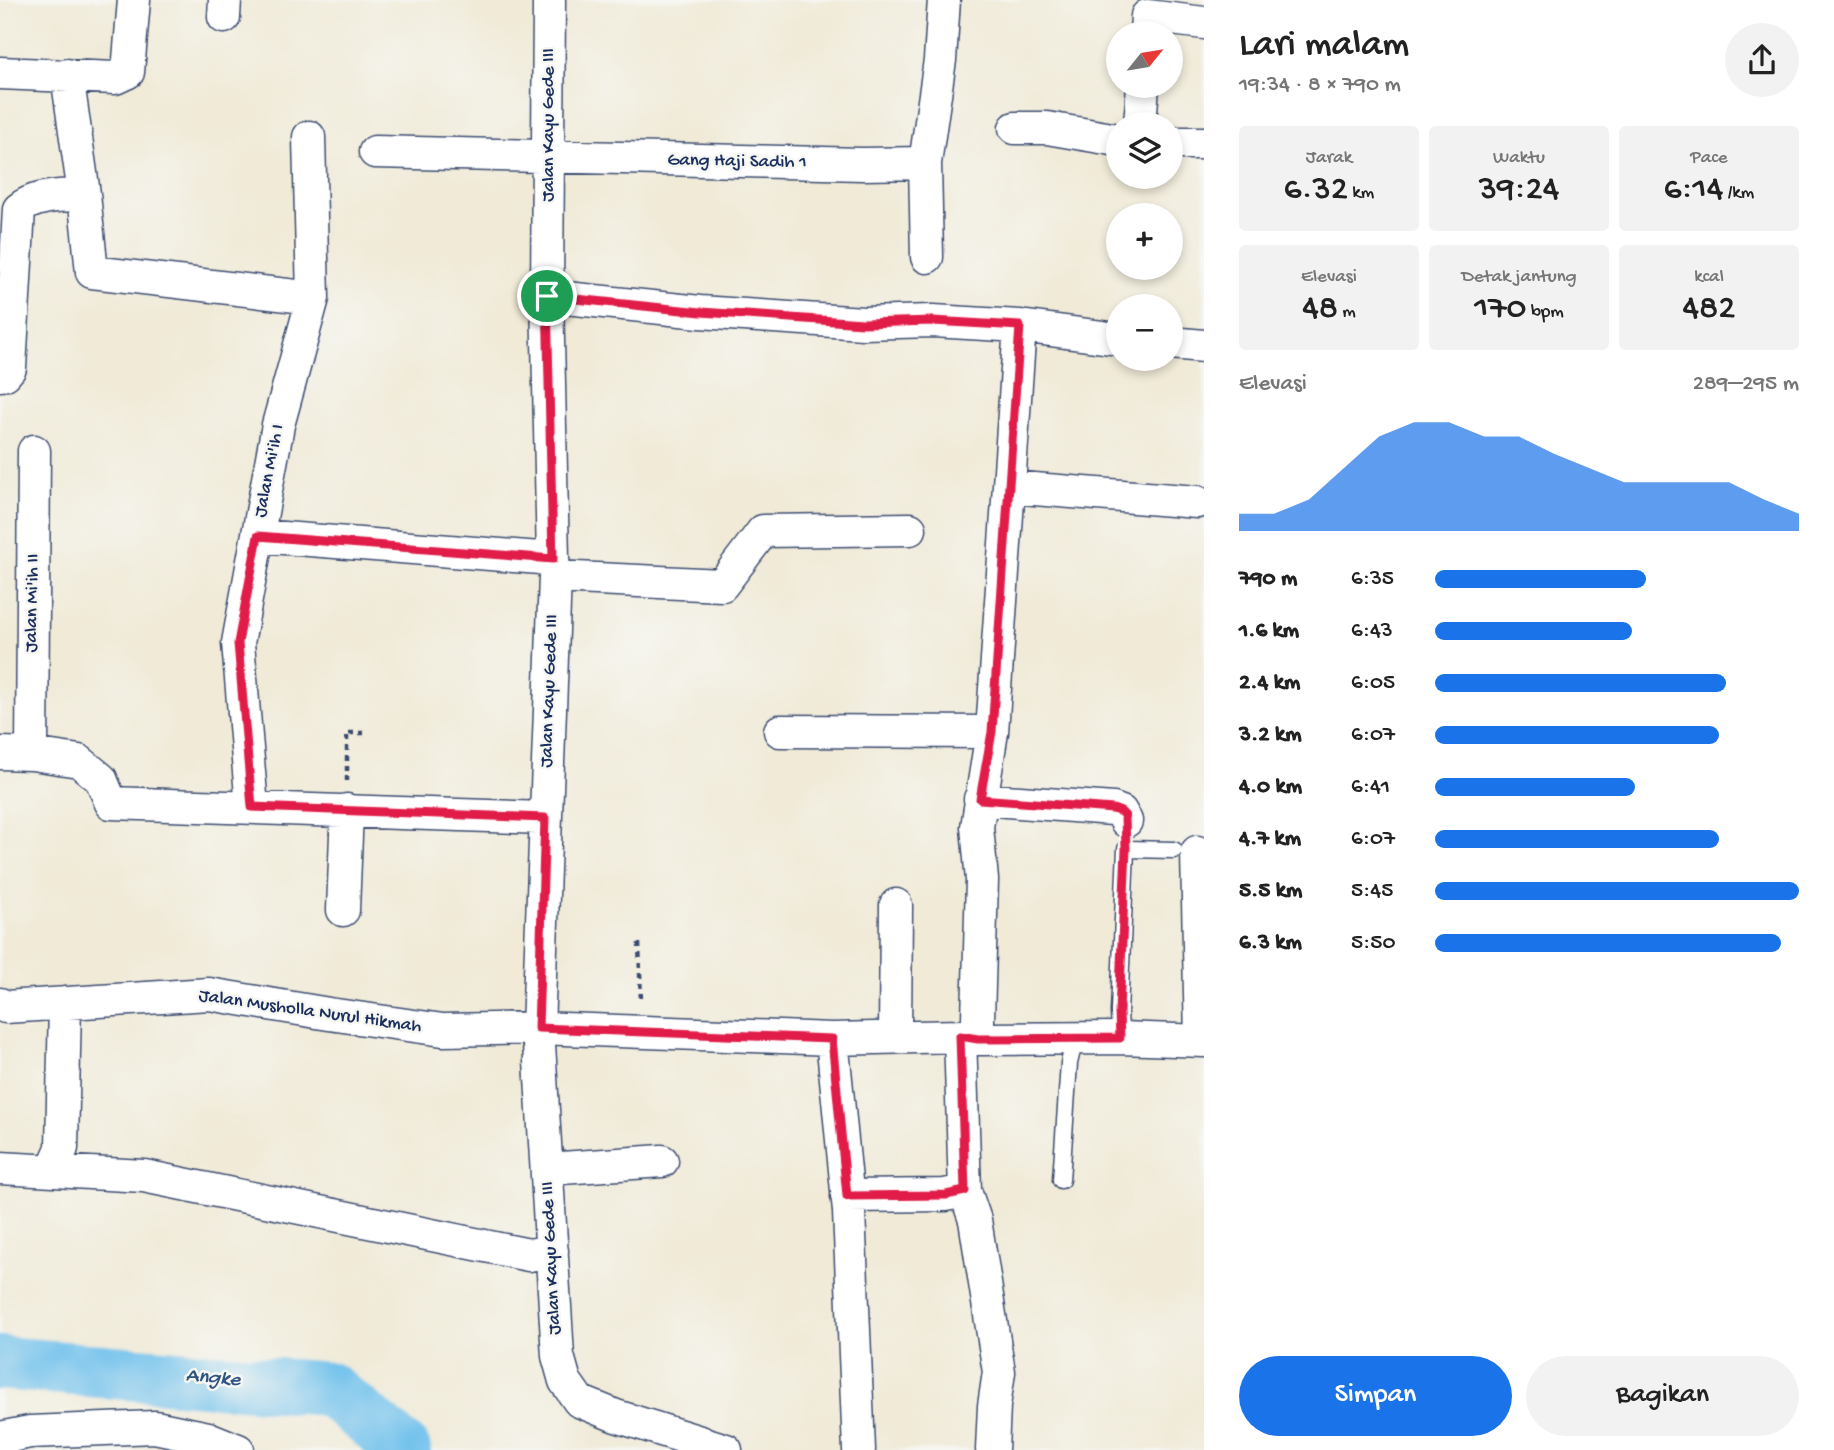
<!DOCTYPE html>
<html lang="id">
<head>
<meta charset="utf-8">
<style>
  body { margin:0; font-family:"Gochi Hand",sans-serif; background:#f2f2f2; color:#222; height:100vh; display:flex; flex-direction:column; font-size:26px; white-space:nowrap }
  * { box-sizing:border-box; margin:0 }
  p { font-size:23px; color:#767676 }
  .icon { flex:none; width:38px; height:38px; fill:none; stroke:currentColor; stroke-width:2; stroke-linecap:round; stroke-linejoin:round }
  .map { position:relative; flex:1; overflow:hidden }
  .sheet { display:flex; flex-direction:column; background:#fff; width:630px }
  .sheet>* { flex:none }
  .needle { width:46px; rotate:60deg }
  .tools { position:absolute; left:1106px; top:21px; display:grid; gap:14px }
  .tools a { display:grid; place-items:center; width:77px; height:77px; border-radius:50%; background:#fff; box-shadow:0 4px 10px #0003; font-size:35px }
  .pin { position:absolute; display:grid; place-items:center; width:60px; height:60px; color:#fff; margin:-30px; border:4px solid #fff; border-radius:50%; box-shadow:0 2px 7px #0007 }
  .round { display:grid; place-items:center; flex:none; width:74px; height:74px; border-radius:37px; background:#f2f2f2 }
  .headline { display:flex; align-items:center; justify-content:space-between; height:119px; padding:0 35px }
  h1 { font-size:38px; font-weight:600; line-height:52px }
  .stats { display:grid; grid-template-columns:repeat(3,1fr); gap:10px; height:119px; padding:7px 35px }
  .stats div { display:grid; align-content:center; border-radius:7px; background:#f2f2f2; text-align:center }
  .stats b { font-size:35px; font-weight:600 }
  .stats small { font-size:19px; font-weight:400 }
  .stats p { font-size:19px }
  .chart { height:196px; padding:14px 35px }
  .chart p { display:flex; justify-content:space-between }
  .chart svg { width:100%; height:126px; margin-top:7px; fill:#1a73e8; opacity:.7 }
  .button { display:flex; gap:14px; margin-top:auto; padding:14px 35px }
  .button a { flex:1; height:80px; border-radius:42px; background:#1a73e8; color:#fff; font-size:28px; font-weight:600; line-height:80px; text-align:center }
  .button a+a { background:#f2f2f2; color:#222 }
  ul { padding:0 35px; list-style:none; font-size:23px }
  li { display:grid; grid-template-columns:112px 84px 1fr; align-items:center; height:52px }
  li i { height:18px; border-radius:9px; background:#1a73e8 }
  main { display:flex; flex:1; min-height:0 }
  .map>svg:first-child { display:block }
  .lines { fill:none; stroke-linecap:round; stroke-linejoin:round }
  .river { stroke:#71c1ec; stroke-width:54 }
  .service-casing { stroke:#3b4b70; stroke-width:19 }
  .minor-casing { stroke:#3b4b70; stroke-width:35 }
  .path { stroke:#3b4b70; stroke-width:4.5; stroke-dasharray:5 5; stroke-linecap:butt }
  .service { stroke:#fff; stroke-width:16 }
  .minor { stroke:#fff; stroke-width:32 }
  .route-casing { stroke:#fff; stroke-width:14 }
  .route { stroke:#e11d48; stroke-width:9 }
  .labels { text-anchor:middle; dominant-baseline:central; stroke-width:5; stroke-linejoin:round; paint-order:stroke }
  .street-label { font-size:19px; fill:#1b2f5e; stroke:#f6f6f2 }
  .water-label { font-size:21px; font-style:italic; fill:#305482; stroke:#f6f6f2 }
</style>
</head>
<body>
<main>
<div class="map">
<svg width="1204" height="1450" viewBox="0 0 1204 1450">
  <rect width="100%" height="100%" fill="#f6f6f2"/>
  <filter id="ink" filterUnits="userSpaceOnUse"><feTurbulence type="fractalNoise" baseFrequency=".0143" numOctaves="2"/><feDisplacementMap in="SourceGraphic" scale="14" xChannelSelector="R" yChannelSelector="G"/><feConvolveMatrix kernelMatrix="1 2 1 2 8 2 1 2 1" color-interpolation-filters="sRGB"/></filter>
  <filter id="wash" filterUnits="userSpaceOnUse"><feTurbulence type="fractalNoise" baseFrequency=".00686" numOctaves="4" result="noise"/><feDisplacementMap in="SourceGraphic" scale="28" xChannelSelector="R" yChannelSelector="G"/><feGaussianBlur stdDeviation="1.57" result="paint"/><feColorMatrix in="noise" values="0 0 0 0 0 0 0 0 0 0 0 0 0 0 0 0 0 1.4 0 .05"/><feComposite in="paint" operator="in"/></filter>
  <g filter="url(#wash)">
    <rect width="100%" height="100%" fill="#f0ead7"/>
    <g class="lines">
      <path class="river" d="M0 1363 329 1389 404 1450"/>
    </g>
  </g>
  <g filter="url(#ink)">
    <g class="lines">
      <g class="service-casing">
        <path id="service" d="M1120 1038 1119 1012 1126 849 1174 850
          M1061 1180 1069 1063 1075 1039"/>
      </g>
      <g class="minor-casing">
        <path id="minor" d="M549 0 547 296 553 559 555 577 538 1028 558 1356 565 1381 579 1401 616 1416 726 1450
          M224 17 225 0
          M1146 33 1147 16 1204 23
          M0 73 115 78 128 72 134 0
          M67 75 84 194 92 272 313 298
          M1140 124 1143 86
          M1015 128H1047L1118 140
          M1171 143H1204
          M375 152 862 164 925 163
          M927 257 925 163 940 60 944 0
          M547 296 700 312 863 323 933 321 1020 326 1118 339
          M1171 343 1204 346
          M0 375 5 374 10 368 19 209C35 195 63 196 84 194
          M1009 487 1197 502
          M258 536 553 559
          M555 577 722 585 763 531 910 529
          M780 731 992 732
          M0 753 32 754 79 761 101 779 111 803 545 818
          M32 754 34 451
          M980 799 1113 809 1121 812 1126 821
          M252 807 238 643 278 425 313 298 309 137
          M1197 852 1201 1041
          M343 910 347 810
          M0 1004 5 1007 209 994 329 1014 443 1030 538 1028 832 1039 960 1036 978 1039 1120 1038 1204 1041
          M960 1036 965 1191 975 1220 999 1372 994 1406 992 1450
          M895 1037 896 905
          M832 1039 849 1211 859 1450
          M978 1039V1019L982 880 977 827 992 732 1020 326
          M0 1168 144 1176 529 1255 552 1251
          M547 1169 662 1161
          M52 1171 62 1148 65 1003
          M847 1196 945 1195 965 1191
          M0 1438 30 1432 155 1427 208 1438 238 1450"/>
      </g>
      <path class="path" d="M347 781V733H367
        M639 943 641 1002"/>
      <use href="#service" class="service"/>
      <use href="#minor" class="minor"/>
    </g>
  </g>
  <g class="lines" filter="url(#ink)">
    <g class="route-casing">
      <path id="route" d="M547 296 701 312 863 323 933 321 1020 326 992 732 980 799 1113 809 1121 812 1125 816 1126 849 1119 1012 1120 1038 978 1039 960 1036 965 1191 946 1195 847 1196 832 1039 538 1028 545 818 252 807 238 643 258 536 553 559Z"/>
    </g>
    <use href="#route" class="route"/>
  </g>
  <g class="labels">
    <g class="street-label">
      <text transform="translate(549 125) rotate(-90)">Jalan Kayu Gede III</text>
      <text transform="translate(737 162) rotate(1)">Gang Haji Sadih 1</text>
      <text transform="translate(270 471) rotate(-79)">Jalan Mi'ih I</text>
      <text transform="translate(33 603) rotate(-89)">Jalan Mi'ih II</text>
      <text transform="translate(550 691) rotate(-88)">Jalan Kayu Gede III</text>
      <text transform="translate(310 1012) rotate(8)">Jalan Musholla Nurul Hikmah</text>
      <text transform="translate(552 1258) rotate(-93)">Jalan Kayu Gede III</text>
    </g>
    <g class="water-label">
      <text transform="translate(213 1379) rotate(5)">Angke</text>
    </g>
  </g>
</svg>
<div class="tools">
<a><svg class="needle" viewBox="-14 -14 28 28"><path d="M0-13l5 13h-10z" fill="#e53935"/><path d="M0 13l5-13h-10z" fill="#767676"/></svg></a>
<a><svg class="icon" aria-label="layers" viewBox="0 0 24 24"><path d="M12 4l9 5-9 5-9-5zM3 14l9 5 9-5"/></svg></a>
<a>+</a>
<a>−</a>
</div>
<div class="pin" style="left:547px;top:296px;background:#1e9e55"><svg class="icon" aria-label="arrive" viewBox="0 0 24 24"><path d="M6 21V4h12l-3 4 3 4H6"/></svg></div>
</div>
<section class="sheet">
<div class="headline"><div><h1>Lari malam</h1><p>19:34 · 8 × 790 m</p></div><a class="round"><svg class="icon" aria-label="share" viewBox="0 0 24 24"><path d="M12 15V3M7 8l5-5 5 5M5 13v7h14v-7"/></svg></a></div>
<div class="stats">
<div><p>Jarak</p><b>6.32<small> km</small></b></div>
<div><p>Waktu</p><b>39:24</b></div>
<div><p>Pace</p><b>6:14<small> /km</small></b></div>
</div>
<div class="stats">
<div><p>Elevasi</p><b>48<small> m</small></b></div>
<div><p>Detak jantung</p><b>170<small> bpm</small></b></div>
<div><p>kcal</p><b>482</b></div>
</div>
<div class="chart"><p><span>Elevasi</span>289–295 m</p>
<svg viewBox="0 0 160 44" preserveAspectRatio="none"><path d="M0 44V38L10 38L20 33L30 22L40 11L50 6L60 6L70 11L80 11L90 17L100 22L110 27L120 27L130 27L140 27L150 33L160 38V44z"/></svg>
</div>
<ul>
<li><b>790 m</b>6:35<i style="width:58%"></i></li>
<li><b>1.6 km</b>6:43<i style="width:54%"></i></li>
<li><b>2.4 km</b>6:05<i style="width:80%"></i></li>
<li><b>3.2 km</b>6:07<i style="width:78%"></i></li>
<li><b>4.0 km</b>6:41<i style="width:55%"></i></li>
<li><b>4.7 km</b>6:07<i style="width:78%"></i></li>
<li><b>5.5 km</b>5:45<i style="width:100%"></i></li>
<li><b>6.3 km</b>5:50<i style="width:95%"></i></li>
</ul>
<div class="button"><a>Simpan</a><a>Bagikan</a></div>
</section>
</main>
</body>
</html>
